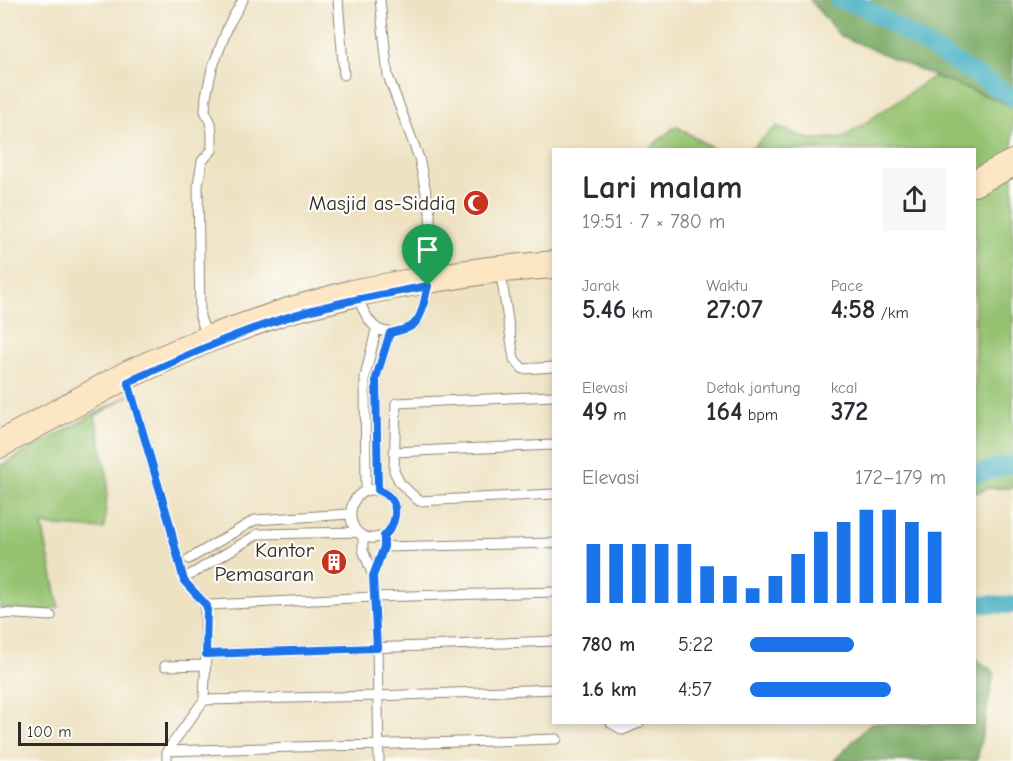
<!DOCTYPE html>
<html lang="id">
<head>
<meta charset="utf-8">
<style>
  body { margin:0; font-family:"Comic Neue",sans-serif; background:#f7f7f7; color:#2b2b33; height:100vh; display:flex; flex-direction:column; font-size:22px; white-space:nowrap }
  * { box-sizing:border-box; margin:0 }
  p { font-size:20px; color:#7c7c81 }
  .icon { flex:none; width:33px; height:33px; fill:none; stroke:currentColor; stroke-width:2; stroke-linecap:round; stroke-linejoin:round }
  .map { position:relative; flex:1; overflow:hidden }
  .side { position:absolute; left:552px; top:148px; width:424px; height:576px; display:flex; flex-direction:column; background:#fff; border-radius:0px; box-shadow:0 3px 9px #0003 }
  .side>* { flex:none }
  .scale { position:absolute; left:18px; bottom:15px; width:150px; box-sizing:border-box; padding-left:6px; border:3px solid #2b2b2b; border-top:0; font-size:16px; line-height:21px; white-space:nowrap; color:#2b2b2b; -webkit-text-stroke:4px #fdfcf7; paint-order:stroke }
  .pin { position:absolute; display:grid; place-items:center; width:51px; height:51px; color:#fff; margin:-62px -26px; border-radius:50% 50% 50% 0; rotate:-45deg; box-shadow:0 0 6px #0007 }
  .pin .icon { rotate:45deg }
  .round { display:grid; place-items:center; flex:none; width:63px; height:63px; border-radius:0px; background:#f7f7f7 }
  .headline { display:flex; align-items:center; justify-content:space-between; height:102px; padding:0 30px }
  h1 { font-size:33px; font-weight:800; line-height:45px }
  .metrics { display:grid; grid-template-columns:repeat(3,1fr); gap:9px; height:102px; padding:6px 30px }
  .metrics div { display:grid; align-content:center }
  .metrics b { font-size:26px; font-weight:800 }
  .metrics small { font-size:16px; font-weight:400 }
  .metrics p { font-size:16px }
  .chart { height:168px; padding:12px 30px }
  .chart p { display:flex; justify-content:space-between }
  .chart svg { width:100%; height:108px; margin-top:6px; stroke:#1a73e8; stroke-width:6 }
  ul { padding:0 30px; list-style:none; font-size:20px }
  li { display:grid; grid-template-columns:96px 72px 1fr; align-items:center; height:45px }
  li i { height:15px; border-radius:8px; background:#1a73e8 }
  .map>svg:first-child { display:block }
  .green { fill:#94c270; stroke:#60764e; stroke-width:1.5 }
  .forest { fill:#77a862; stroke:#516a46; stroke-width:1.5 }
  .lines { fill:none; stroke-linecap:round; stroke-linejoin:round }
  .river { stroke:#43afc1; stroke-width:18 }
  .street-casing { stroke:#8c8676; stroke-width:11 }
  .secondary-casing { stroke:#8c8676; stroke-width:16 }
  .street { stroke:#fff; stroke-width:9 }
  .secondary { stroke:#fce6c4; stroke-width:14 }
  .route-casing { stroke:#fff; stroke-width:12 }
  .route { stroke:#1a73e8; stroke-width:8 }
  .labels { text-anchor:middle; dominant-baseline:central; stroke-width:4.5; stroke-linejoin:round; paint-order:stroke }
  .poi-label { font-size:21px; fill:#2b2b2b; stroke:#fdfcf7; text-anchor:end }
</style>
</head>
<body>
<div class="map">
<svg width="1013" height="761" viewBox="0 0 1013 761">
  <rect width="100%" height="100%" fill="#fdfcf7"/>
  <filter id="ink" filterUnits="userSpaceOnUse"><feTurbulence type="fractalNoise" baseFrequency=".0167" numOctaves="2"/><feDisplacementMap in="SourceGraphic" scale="12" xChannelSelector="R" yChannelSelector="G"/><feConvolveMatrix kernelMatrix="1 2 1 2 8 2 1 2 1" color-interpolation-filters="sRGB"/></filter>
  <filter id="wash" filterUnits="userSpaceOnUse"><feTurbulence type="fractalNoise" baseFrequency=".008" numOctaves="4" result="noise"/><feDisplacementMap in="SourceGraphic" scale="24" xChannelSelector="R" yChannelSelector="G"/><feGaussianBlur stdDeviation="1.35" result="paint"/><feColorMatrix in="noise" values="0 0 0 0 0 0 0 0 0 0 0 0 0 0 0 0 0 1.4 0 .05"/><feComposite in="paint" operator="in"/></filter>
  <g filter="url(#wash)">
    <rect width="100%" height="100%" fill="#eee2c2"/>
    <path class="green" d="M934 76 1013 106V488H989L975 493V150H750L777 126 808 139 843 138Z
      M676 126 715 150H647Z
      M131 394 95 416 108 480 104 529 42 525 59 607 42 611 0 608V466Z"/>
    <path class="forest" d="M810 0H1013V106L934 76 839 35Z
      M975 658 994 672 977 761H834L871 723H975Z"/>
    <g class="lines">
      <path class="river" d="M838 0 862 6 1013 97
        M975 474 1013 464
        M975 602 979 604 1013 605"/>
    </g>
  </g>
  <g filter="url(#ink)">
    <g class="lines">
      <g class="street-casing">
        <path id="street" d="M338 0 344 75
          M380 0 388 76 419 158 430 212 432 272
          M501 275 514 359 523 369 554 367
          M358 299C367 318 374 337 399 331 405 329 411 328 416 323 423 313 425 297 428 286
          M206 333 200 317 198 185 202 161 212 150V134L211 123 205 111 206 96 212 69 229 24 243 0
          M128 382 170 525 173 539 184 581 207 606
          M554 396 396 403 394 471 400 483 419 501 554 494
          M394 452 554 445
          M366 490 365 377 376 330
          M378 490 376 378 390 333
          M363 536V550L373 576 377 648 379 761
          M384 547 554 543
          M189 559 255 520 350 514
          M190 575 258 534 358 532
          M373 576 384 547V536C395 526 401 505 387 494 383 492 378 490 373 490 346 489 342 534 370 538 374 539 379 537 384 536
          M0 613 51 616
          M206 654 205 609 209 605 374 597 554 592
          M165 666 206 665
          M204 700 378 696 554 689
          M611 723 623 730 639 723
          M167 751 557 739
          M167 761V751L204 700 206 654 554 641"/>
      </g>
      <g class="secondary-casing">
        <path id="secondary" d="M975 176 1013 156
          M975 189 1013 170
          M0 437 126 368 206 333 284 306 351 287 432 272 489 264 554 258
          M0 451 128 382 210 345 286 317 358 299 428 286 491 276 554 271"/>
      </g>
      <use href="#street" class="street"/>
      <use href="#secondary" class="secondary"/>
    </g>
  </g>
  <g class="lines" filter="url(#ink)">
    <g class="route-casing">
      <path id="route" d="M428 286C424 299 423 320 410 327 404 330 397 331 390 333L376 378 378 490C381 492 384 492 387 495 401 506 395 526 384 536V547L373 576 377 648 206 654 207 606 184 581 173 539 170 525 128 382C179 359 231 335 285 318 331 303 380 295 428 286Z"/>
    </g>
    <use href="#route" class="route"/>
  </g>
  <defs>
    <g id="mosque-disc" transform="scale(1.35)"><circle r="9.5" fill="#c8321e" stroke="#fdfcf7"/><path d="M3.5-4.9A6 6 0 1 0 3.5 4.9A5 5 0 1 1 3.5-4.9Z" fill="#fff"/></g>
    <g id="building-disc" transform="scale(1.35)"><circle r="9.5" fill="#c8321e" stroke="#fdfcf7"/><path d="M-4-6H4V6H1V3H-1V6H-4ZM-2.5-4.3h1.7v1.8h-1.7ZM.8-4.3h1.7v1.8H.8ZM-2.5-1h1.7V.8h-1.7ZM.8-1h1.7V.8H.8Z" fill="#fff"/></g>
  </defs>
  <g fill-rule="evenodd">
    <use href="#mosque-disc" x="476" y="203"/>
    <use href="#building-disc" x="334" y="562"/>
  </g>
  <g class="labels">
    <g class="poi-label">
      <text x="456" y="203">Masjid as-Siddiq</text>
      <text x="314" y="550">Kantor<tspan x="314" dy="24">Pemasaran</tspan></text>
    </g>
  </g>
</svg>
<div class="scale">100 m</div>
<div class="pin" style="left:428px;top:286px;background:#1e9e55"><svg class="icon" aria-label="arrive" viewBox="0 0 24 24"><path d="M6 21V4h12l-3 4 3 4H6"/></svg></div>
<section class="side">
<div class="headline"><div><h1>Lari malam</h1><p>19:51 · 7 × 780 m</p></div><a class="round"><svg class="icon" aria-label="share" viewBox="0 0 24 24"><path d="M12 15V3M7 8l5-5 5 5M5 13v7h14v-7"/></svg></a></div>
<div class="metrics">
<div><p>Jarak</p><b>5.46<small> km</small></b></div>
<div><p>Waktu</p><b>27:07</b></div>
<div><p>Pace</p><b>4:58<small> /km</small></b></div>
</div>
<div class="metrics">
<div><p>Elevasi</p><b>49<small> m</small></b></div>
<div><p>Detak jantung</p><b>164<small> bpm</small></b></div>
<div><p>kcal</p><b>372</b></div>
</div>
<div class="chart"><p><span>Elevasi</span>172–179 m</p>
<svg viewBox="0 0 160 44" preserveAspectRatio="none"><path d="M5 44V20M15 44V20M25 44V20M35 44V20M45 44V20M55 44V29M65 44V33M75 44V38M85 44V33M95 44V24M105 44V15M115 44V11M125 44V6M135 44V6M145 44V11M155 44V15"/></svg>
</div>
<ul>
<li><b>780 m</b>5:22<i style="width:53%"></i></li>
<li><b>1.6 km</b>4:57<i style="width:72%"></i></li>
</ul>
</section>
</div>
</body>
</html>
